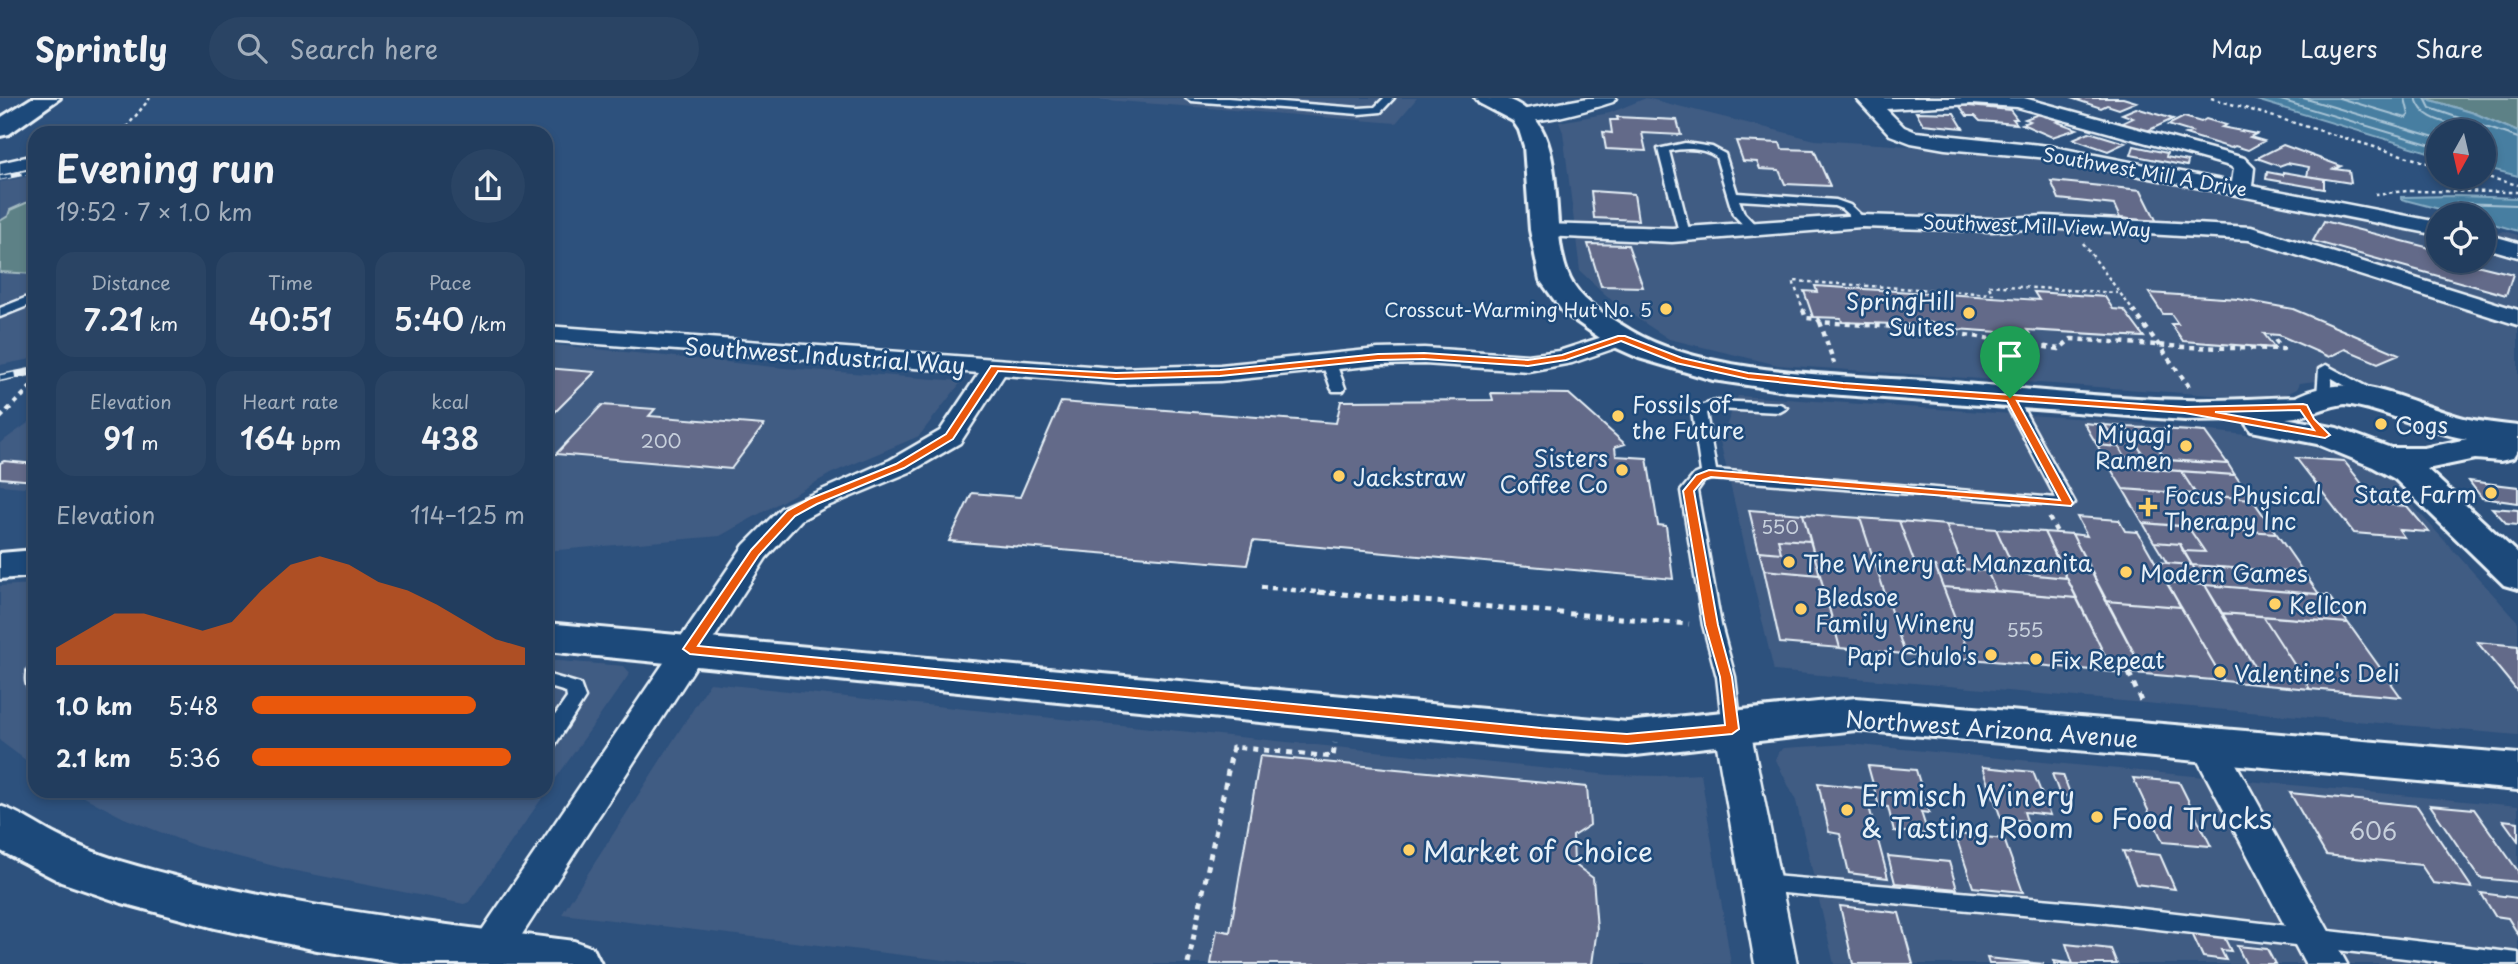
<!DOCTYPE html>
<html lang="en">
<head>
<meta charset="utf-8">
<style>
  body { margin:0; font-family:"Playpen Sans",sans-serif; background:#2a4464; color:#f1f3f6; height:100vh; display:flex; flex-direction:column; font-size:26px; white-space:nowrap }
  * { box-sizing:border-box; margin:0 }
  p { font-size:23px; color:#a2aebc }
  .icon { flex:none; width:38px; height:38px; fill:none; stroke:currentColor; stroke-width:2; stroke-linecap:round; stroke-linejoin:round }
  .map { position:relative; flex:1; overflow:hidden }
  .side { position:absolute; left:28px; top:28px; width:525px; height:672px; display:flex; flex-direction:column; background:#223d5e; border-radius:21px; box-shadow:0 4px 10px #0003,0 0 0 2px #3f5673 }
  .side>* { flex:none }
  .needle { width:46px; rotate:188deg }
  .fabs { position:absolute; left:2426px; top:21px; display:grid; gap:14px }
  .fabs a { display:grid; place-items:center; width:70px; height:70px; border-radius:50%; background:#223d5e; box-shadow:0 4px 10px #0003,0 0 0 2px #3f5673; font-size:35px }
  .pin { position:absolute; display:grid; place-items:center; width:60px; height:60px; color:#fff; margin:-72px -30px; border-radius:50% 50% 50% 0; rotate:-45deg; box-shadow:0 0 7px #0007 }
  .pin .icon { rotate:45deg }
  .round { display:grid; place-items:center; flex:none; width:74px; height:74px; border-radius:37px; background:#2a4464 }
  .headline { display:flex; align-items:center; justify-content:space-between; height:119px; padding:0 28px }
  h1 { font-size:38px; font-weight:600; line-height:52px }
  .figures { display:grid; grid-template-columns:repeat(3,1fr); gap:10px; height:119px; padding:7px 28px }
  .figures div { display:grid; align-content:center; border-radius:18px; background:#2a4464; text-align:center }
  .figures b { font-size:30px; font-weight:600 }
  .figures small { font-size:19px; font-weight:400 }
  .figures p { font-size:19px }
  .chart { height:196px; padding:14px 28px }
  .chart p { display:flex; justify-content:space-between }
  .chart svg { width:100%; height:126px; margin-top:7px; fill:#ea580c; opacity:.7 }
  ul { padding:0 28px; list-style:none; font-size:23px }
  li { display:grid; grid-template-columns:112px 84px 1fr; align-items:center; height:52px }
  li i { height:18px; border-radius:9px; background:#ea580c }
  header { display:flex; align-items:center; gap:42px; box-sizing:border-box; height:98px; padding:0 35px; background:#223d5e; border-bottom:2px solid #3f5673 }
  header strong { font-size:33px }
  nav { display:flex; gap:38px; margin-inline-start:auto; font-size:24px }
  .search { width:490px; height:63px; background:#2a4464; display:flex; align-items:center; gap:18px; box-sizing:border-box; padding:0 24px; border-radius:38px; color:#a2aebc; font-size:26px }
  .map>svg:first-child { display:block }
  .built { fill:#415c83 }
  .green { fill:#5d8186; stroke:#a2b9bf; stroke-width:2 }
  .water { fill:#467ea1; stroke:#87acc4; stroke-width:2 }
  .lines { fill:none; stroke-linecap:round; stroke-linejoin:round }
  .shore { stroke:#a7c3d5; stroke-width:2 }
  .building { fill:#646b89; stroke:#e8f1f8; stroke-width:2 }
  .lane-casing { stroke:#e8f1f8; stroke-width:5 }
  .street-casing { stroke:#e8f1f8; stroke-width:5 }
  .secondary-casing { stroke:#e8f1f8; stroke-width:6 }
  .highway-casing { stroke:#e8f1f8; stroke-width:6 }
  .path-far2 { stroke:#e8f1f8; stroke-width:2.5; stroke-dasharray:3.5 3.5; stroke-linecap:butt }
  .path-far1 { stroke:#e8f1f8; stroke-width:4.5; stroke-dasharray:5 5; stroke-linecap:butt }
  .path { stroke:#e8f1f8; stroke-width:5; stroke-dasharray:6 6; stroke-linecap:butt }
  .lane { fill:#1f4a7a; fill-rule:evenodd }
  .street { fill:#1f4a7a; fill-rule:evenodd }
  .secondary { fill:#1f4a7a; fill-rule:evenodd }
  .highway { fill:#1f4a7a; fill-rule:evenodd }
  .rail-far1-casing { stroke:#e8f1f8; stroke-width:5 }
  .rail-casing { stroke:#e8f1f8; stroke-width:8 }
  .rail-far1 { stroke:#1f4a7a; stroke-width:3.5; stroke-dasharray:11; stroke-linecap:butt }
  .rail { stroke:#1f4a7a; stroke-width:5; stroke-dasharray:15; stroke-linecap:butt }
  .route { fill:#ea580c; stroke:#fff; stroke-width:2; fill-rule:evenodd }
  .poi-dot { fill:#ffd166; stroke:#1f4a7a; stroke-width:2.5 }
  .labels { text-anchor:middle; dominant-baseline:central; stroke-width:5; stroke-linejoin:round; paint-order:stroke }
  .far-street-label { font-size:19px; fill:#e8f1f8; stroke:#1f4a7a }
  .far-poi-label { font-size:19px; fill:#e8f1f8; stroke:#1f4a7a; text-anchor:end }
  .number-label { font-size:19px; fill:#c7d0dc }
  .poi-label { font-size:23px; fill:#e8f1f8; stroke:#1f4a7a; text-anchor:start }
  .street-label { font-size:23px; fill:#e8f1f8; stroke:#1f4a7a }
  .near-number-label { font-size:23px; fill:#c7d0dc }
  .near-poi-label { font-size:28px; fill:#e8f1f8; stroke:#1f4a7a; text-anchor:start }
</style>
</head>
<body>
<header>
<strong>Sprintly</strong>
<div class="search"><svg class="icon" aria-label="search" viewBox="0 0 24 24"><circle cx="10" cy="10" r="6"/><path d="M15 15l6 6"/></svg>Search here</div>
<nav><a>Map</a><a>Layers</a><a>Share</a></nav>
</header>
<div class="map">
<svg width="2518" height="866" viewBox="0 0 2518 866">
  <rect width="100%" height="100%" fill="#2d517d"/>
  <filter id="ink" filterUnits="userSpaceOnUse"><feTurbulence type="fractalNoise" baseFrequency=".0143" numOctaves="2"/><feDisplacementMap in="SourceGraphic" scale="14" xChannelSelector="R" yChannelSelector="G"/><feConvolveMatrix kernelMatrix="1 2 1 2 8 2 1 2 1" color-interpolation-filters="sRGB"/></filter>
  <g filter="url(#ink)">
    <path class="built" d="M1081 0H1417L1396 25Z
      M1646 0 1815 42 2050 57 2438 138V163H2483V141L2504 133 2518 137V328L2456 318 2355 284 2315 283 2300 285 2297 291 2282 298 2257 300 1778 267 1669 241 1617 207 1580 173 1563 34 1559 24 1610 15Z
      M35 77V251L31 261 0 267V84Z
      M546 246 784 270 962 283 919 338 832 375 720 438 546 453Z
      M1738 298 2120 323 2291 342 2368 368 2384 375 2409 397 2415 410 2518 524V637L1774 573 1720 343Z
      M35 320V390L0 387V345Z
      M35 486V669L0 643V488Z
      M546 562 624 568 630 575 469 804 464 806 286 771 196 748 124 720 73 693H546Z
      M710 585 1610 677 1660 678 1701 676 1731 866H977L562 816Z
      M1849 646 2518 708V866H1834L1796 703 1776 662 1778 655 1784 650Z"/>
    <path class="green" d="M2424 0H2518V34L2474 15Z
      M28 104H35V176L0 174V123L8 118 10 112Z"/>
    <path class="water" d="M2250 0H2424L2474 15 2518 34V78L2483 69V33H2438V57Z
      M2456 98 2518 100V133L2483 123V117H2462L2401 101V99Z"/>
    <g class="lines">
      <path class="shore" d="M2274 0 2438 49
        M2303 0 2438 40
        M2339 0 2406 20 2409 17 2405 0
        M2416 0C2423 26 2453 24 2474 33
        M2425 0 2430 10 2518 40
        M2456 117 2454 108 2457 105 2518 107"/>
    </g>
    <path class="building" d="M2071 0H2123L2136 4 2119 11 2107 7 2101 10Z
      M1959 7 2010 12 2017 21H2013L2017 26 1980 23 1975 18H1967Z
      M2136 10 2173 21 2145 34 2120 26 2133 20 2122 16Z
      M1916 14 1954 15 1963 30 1923 26Z
      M2039 16 2061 23 2057 24 2077 31 2052 39 2022 26 2030 23 2025 21Z
      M1617 19 1677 22 1681 37 1642 35 1646 53 1606 51 1603 34 1612 35 1610 22H1618Z
      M2184 19 2201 24 2206 21 2226 27 2222 29 2256 36 2250 39 2264 43 2248 52 2235 48 2231 50 2185 36 2191 34 2168 27Z
      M2089 34 2125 45 2108 53 2073 41Z
      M1736 43 1780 45 1782 51 1814 52 1830 88 1785 86 1779 72 1760 71 1757 64 1743 63Z
      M2283 47 2341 68 2334 71 2349 73 2351 85 2307 78 2309 69 2287 65 2279 68 2257 60Z
      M2134 48 2167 55 2166 59 2188 63 2187 68 2131 57Z
      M2267 74 2283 77V74L2324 81V91L2266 81Z
      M2051 83 2141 92 2157 124 2120 120 2114 107 2059 101Z
      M1591 93 1634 96 1638 122 1594 120Z
      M2324 123 2438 152V163H2460L2513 176 2506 197 2313 143Z
      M1588 146 1628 147 1643 189 1601 188Z
      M1815 188 2039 202 2034 194 2105 199 2113 211 2124 212 2144 239 2027 232 2030 236 1955 231 1952 226 1918 224 1919 227 1842 224 1841 220 1813 219 1804 193 1817 194Z
      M2149 195 2238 201 2293 211 2399 256 2378 265 2345 251 2329 259 2279 237 2264 236 2275 250 2183 243 2171 226H2178L2171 216H2163Z
      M546 270 595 274 546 323Z
      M1491 295 1569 296 1625 346 1615 349 1616 358 1647 360 1658 427 1666 428 1673 481 1253 443 1247 467 949 443 972 395 1020 399 1061 304 1336 325 1341 303 1493 302Z
      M602 307 655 311 649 318 764 327 731 371 556 356Z
      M2084 325 2105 327 2119 349 2097 347Z
      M2105 327 2126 329 2146 361 2125 359Z
      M2126 329 2145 330 2166 362 2146 361Z
      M2145 330 2205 334 2228 366 2166 362Z
      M2097 347 2119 349 2125 359 2228 366 2235 377 2109 368Z
      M2296 360 2344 363 2378 406 2407 408 2429 434 2399 432 2404 439 2354 435Z
      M4 363 35 366V383L0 380V365Z
      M2109 368 2181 373 2196 396 2123 391Z
      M2181 373 2235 377 2252 401 2196 396Z
      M2469 383 2518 389V405L2482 400Z
      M2123 391 2252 401 2276 435 2143 425Z
      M2492 410 2518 412V427L2507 426Z
      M1749 412 1803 416 1810 443 1778 441 1781 455 1759 453Z
      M1803 416 1860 420 1905 556 1840 550Z
      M2077 419 2119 422 2125 433 2138 434 2181 509 2106 503 2072 436 2087 438Z
      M1860 420 1899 423 1915 466 1935 468 1971 561 1905 556Z
      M1899 423 1946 427 1964 471 1987 473 1996 493 1943 489 1935 468 1915 466Z
      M2143 425 2188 429 2205 454 2183 453 2180 446 2154 444Z
      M1946 427 1996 431 2016 475 2067 480 2077 500 1996 493 1987 473 1964 471Z
      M2188 429 2276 435 2304 475 2192 467 2183 453 2205 454Z
      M1996 431 2044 434 2067 480 2016 475Z
      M2044 434 2072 436 2145 576 2113 574Z
      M1778 441 1810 443 1820 477 1764 472 1759 453 1781 455Z
      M2154 444 2180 446 2192 467 2167 465Z
      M2155 464 2192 467 2205 487 2166 484Z
      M2192 467 2304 475 2319 496 2205 487Z
      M1764 472 1820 477 1840 550 1780 545Z
      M2166 484 2205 487 2266 587 2224 583Z
      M2205 487 2328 497 2348 525 2221 515Z
      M1943 489 2077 500 2113 574 1971 561Z
      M2106 503 2181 509 2224 583 2145 576Z
      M2221 515 2263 518 2310 591 2266 587Z
      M2263 518 2348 525 2401 599 2310 591Z
      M2477 544 2518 548V594Z
      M1260 658 1587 689 1590 727 1573 738 1574 766 1593 780 1597 831 1592 866H1211L1217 832 1230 834Z
      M1868 668 1916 672 1929 715 1921 714 1928 736 1894 733 1888 709 1879 708Z
      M1983 669 2033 674 2050 717 2024 714 2027 723 2001 720Z
      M2052 676 2063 677 2071 698 2060 697Z
      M2133 680 2179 684 2211 748 2163 744Z
      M1818 685 1864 690 1888 780 1849 775 1840 736 1829 734Z
      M2290 695 2417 708 2472 790 2433 785 2421 767 2326 757Z
      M2430 707 2474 711 2518 773V784L2480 780Z
      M2503 722 2518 724V743Z
      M1955 736 2004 741 2023 794 1973 789Z
      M2123 753 2160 757 2175 791 2136 786Z
      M1888 758 1949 764 1957 791 1895 785Z
      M2481 795 2518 800V836L2508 820 2495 818Z
      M1840 808 1899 815 1913 866H1853Z
      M2189 829 2221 833 2231 853 2221 852 2226 862 2203 859Z
      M2066 846 2111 851 2117 866H2055L2054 863 2073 866Z
      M2237 848 2267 851 2275 866H2246Z
      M1987 860 2044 866H1989Z"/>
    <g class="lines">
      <g class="lane-casing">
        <path id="lane" d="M1186 0H1228L1359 10 1375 9 1384 0H1394L1381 14 1359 16 1191 3Z
          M1685 45 1712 49 1725 56 1737 95 1836 102 1850 107 1867 123 1857 125 1842 111 1834 108 1739 102 1744 115 1761 133 1751 135 1733 116 1716 59C1702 49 1685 50 1669 53L1690 136 1680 138 1658 51Z
          M35 196V205L0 219V210Z
          M1329 261 1336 265 1345 290 1343 293H1333L1331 290 1322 265Z
          M2326 267 2378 295 2380 298 2378 301H2368L2332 280 2329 301H2319L2317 298 2319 271Z
          M2010 296 2017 300 2075 405 2072 408 1711 381 1704 383 1697 393 1721 527 1735 579 1741 631 1739 636 1732 638 1725 636 1723 631 1717 579 1703 527 1681 393 1694 377 1701 374 1692 313 1694 310 1715 303 1780 306 1787 310 1780 314 1716 311 1706 315 1716 372 2056 400 2003 300Z
          M35 568V593L29 591C25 585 25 576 29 570Z
          M546 576 580 586 585 600 553 650 546 652V630L567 600 566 594 546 588Z
          M1762 777 2099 806 2518 855V866H2456L2099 824 1762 793 1755 791 1752 785 1755 779Z"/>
      </g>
      <g class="street-casing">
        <path id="street" d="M1588 0H1616L1613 4C1595 10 1524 32 1512 18L1521 12Z
          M1856 0H2024L2244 60 2254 70 2252 88 2438 124V137L2049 60 1945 51 1911 45 1890 37ZM1971 6 2017 9 2230 68 2234 71 2232 84 2049 48 1916 34 1904 29 1886 11Z
          M35 57V69L0 77V65Z
          M1861 117 1992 121 2045 118 2251 129 2518 212V227L2249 142 2045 130 1992 133 1861 129 1672 144 1544 138 1536 137 1533 132 1536 127 1544 126 1672 130Z
          M2483 135 2518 145V159L2483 149Z
          M546 228 1116 270 1220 267 1378 251 1424 250 1528 257 1559 253 1621 233 1630 235 1633 240 1630 245 1572 265 1528 273 1424 266 1378 267 1220 283 1116 286 1004 277 960 345 910 374 823 410 801 422 766 460 503 866H459L744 447 781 410 890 362 940 333 979 275 546 242Z
          M1732 618 1744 622 1750 631 1797 866H1755L1714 631 1720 622Z
          M2207 633 2220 637 2347 866H2305L2189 646 2194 637Z"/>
      </g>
      <g class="secondary-casing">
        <path id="secondary" d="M1475 0C1485 0 1498 0 1507 1 1576 26 1544 127 1570 181 1581 204 1609 219 1630 232 1704 277 1840 277 1926 283 2012 289 2099 300 2185 302 2222 303 2259 300 2296 299 2355 269 2407 305 2464 320 2481 324 2500 326 2518 328V352L2513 360 2500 363 2475 361 2427 371 2518 456V491L2504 487 2395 381 2373 369 2317 346 2251 333 2246 326 2249 321 2185 322 1787 293 1713 282 1639 260 1610 247 1563 214 1540 182 1530 132 1524 48 1519 32 1513 23 1479 5ZM2345 306C2387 312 2425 334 2467 341L2424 350H2391L2337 330 2286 320C2310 319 2324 308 2345 306Z
          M35 452V478L0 481V455Z
          M546 525 1627 624 1856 600 2518 656V692L1856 632 1627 658 1541 652 546 553Z
          M0 708C21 715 37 727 56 737 77 748 98 756 120 763 268 807 422 824 574 843L593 850 601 866H406L317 852 215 830 122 805 61 784 1 753Z"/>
      </g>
      <g class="highway-casing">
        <path id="highway" d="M32 0H60L9 36 0 38V20Z"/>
      </g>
      <path class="path-far2" d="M2211 0 2438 68
        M130 35 126 30 150 0
        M2483 78 2518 87
        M2375 96 2407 93 2518 94
        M2083 145 2134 214
        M1804 214 1793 183 1993 196 1988 187 2118 195"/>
      <path class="path-far1" d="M1803 212 1806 220 1818 221 1820 224 1926 231 2059 251 2071 241 2184 249 2283 251 2271 237
        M2133 212 2190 290
        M1820 224 1834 265
        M0 320 35 285
        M2049 420 2058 436
        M1261 489 1338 496"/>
      <path class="path" d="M1318 494 1689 526
        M2129 575 2143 608
        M1188 866 1233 649 1333 659 1335 645"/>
      <use href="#lane" class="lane"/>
      <use href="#street" class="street"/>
      <use href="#secondary" class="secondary"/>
      <use href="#highway" class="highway"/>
      <g class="rail-far1-casing">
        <path id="rail-far1" d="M0 80 35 73"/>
      </g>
      <g class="rail-casing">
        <path id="rail" d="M0 280 35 273"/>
      </g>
      <use href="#rail-far1" class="rail-far1"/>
      <use href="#rail" class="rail"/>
    </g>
  </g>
  <path class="route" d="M1618 238H1625L1682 260 1748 275 1843 285 2185 309 2303 306 2307 307 2314 321 2330 337 2325 340 2185 315 2017 303 2073 405 2071 408 1711 379 1703 382 1694 393 1718 527 1732 579 1739 631 1732 636 1627 646 1541 640 690 556 683 551 751 452 787 413 809 401 896 366 946 336 991 268 1116 275 1220 272 1378 256 1424 255 1528 262 1562 257ZM1621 243 1676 265 1748 281 1843 291 2007 303 2060 402 1709 372 1696 377 1683 393 1705 527 1720 579 1725 627 1627 636 1541 630 698 548 759 457 795 418 817 406 904 370 953 341 998 273 1116 281 1220 278 1378 262 1424 261 1528 268 1566 262ZM2300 312 2314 332 2215 314Z"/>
  <g class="poi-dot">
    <circle cx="1666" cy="211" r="7"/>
    <circle cx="1969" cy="215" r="7"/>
    <circle cx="1618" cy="318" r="7"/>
    <circle cx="2381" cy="326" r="7"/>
    <circle cx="2186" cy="348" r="7"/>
    <circle cx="1622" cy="372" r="7"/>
    <circle cx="1339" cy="378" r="7"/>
    <circle cx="2491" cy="395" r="7"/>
    <path d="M2144.5 398.5h7v7h7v7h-7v7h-7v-7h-7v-7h7z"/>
    <circle cx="1789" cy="464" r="7"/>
    <circle cx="2126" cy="474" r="7"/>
    <circle cx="2275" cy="506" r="7"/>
    <circle cx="1801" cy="511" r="7"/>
    <circle cx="1991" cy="557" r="7"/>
    <circle cx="2036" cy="561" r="7"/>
    <circle cx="2220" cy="574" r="7"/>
    <circle cx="1847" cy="712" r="7"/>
    <circle cx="2097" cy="719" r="7"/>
    <circle cx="1409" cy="752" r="7"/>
  </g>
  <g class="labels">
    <g class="far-street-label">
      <text transform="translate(2145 73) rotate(10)">Southwest Mill A Drive</text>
      <text transform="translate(2037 127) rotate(2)">Southwest Mill View Way</text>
    </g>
    <g class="far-poi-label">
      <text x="1652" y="211">Crosscut-Warming Hut No. 5</text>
    </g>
    <g class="number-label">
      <text x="661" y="342">200</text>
      <text x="1780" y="428">550</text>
      <text x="2025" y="531">555</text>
    </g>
    <g class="poi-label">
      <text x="1955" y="202" text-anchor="end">SpringHill<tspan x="1955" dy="26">Suites</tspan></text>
      <text x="1632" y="305">Fossils of<tspan x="1632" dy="26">the Future</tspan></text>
      <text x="2395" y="326">Cogs</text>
      <text x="2172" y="335" text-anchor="end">Miyagi<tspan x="2172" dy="26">Ramen</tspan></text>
      <text x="1608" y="359" text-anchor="end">Sisters<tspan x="1608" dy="26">Coffee Co</tspan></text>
      <text x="1353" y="378">Jackstraw</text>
      <text x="2477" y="395" text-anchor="end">State Farm</text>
      <text x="2164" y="396">Focus Physical<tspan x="2164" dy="26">Therapy Inc</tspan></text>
      <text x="1803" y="464">The Winery at Manzanita</text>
      <text x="2140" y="474">Modern Games</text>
      <text x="1815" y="498">Bledsoe<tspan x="1815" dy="26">Family Winery</tspan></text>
      <text x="2289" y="506">Kellcon</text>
      <text x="1977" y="557" text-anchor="end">Papi Chulo's</text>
      <text x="2050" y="561">Fix Repeat</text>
      <text x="2234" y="574">Valentine's Deli</text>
    </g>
    <g class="street-label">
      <text transform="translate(825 257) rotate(4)">Southwest Industrial Way</text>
      <text transform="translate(1992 630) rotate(4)">Northwest Arizona Avenue</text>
    </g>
    <g class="near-number-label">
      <text x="2373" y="732">606</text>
    </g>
    <g class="near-poi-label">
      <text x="1861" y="696">Ermisch Winery<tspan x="1861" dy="32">&amp; Tasting Room</tspan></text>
      <text x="2111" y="719">Food Trucks</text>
      <text x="1423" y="752">Market of Choice</text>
    </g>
  </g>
</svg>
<div class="fabs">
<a><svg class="needle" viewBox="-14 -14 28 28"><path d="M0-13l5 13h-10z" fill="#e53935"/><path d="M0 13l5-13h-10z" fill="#a2aebc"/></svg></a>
<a><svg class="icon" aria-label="locate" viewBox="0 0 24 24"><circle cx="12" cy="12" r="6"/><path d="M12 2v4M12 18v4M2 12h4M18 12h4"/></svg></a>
</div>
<div class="pin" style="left:2010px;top:300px;background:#1e9e55"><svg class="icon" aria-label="arrive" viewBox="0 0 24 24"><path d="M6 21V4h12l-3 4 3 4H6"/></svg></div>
<section class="side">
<div class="headline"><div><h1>Evening run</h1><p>19:52 · 7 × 1.0 km</p></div><a class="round"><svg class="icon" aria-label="share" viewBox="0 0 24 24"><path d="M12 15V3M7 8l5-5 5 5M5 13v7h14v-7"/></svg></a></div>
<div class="figures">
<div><p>Distance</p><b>7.21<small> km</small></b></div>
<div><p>Time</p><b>40:51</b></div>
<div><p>Pace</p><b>5:40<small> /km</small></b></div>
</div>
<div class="figures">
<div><p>Elevation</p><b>91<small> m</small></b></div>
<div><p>Heart rate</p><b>164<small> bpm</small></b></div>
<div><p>kcal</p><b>438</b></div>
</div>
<div class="chart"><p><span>Elevation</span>114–125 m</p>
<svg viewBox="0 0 160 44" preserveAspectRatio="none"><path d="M0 44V38L10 32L20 26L30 26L40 29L50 32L60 29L70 18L80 9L90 6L100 9L110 15L120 18L130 23L140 29L150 35L160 38V44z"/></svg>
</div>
<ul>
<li><b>1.0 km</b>5:48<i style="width:82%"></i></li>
<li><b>2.1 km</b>5:36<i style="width:95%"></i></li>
</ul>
</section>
</div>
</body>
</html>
